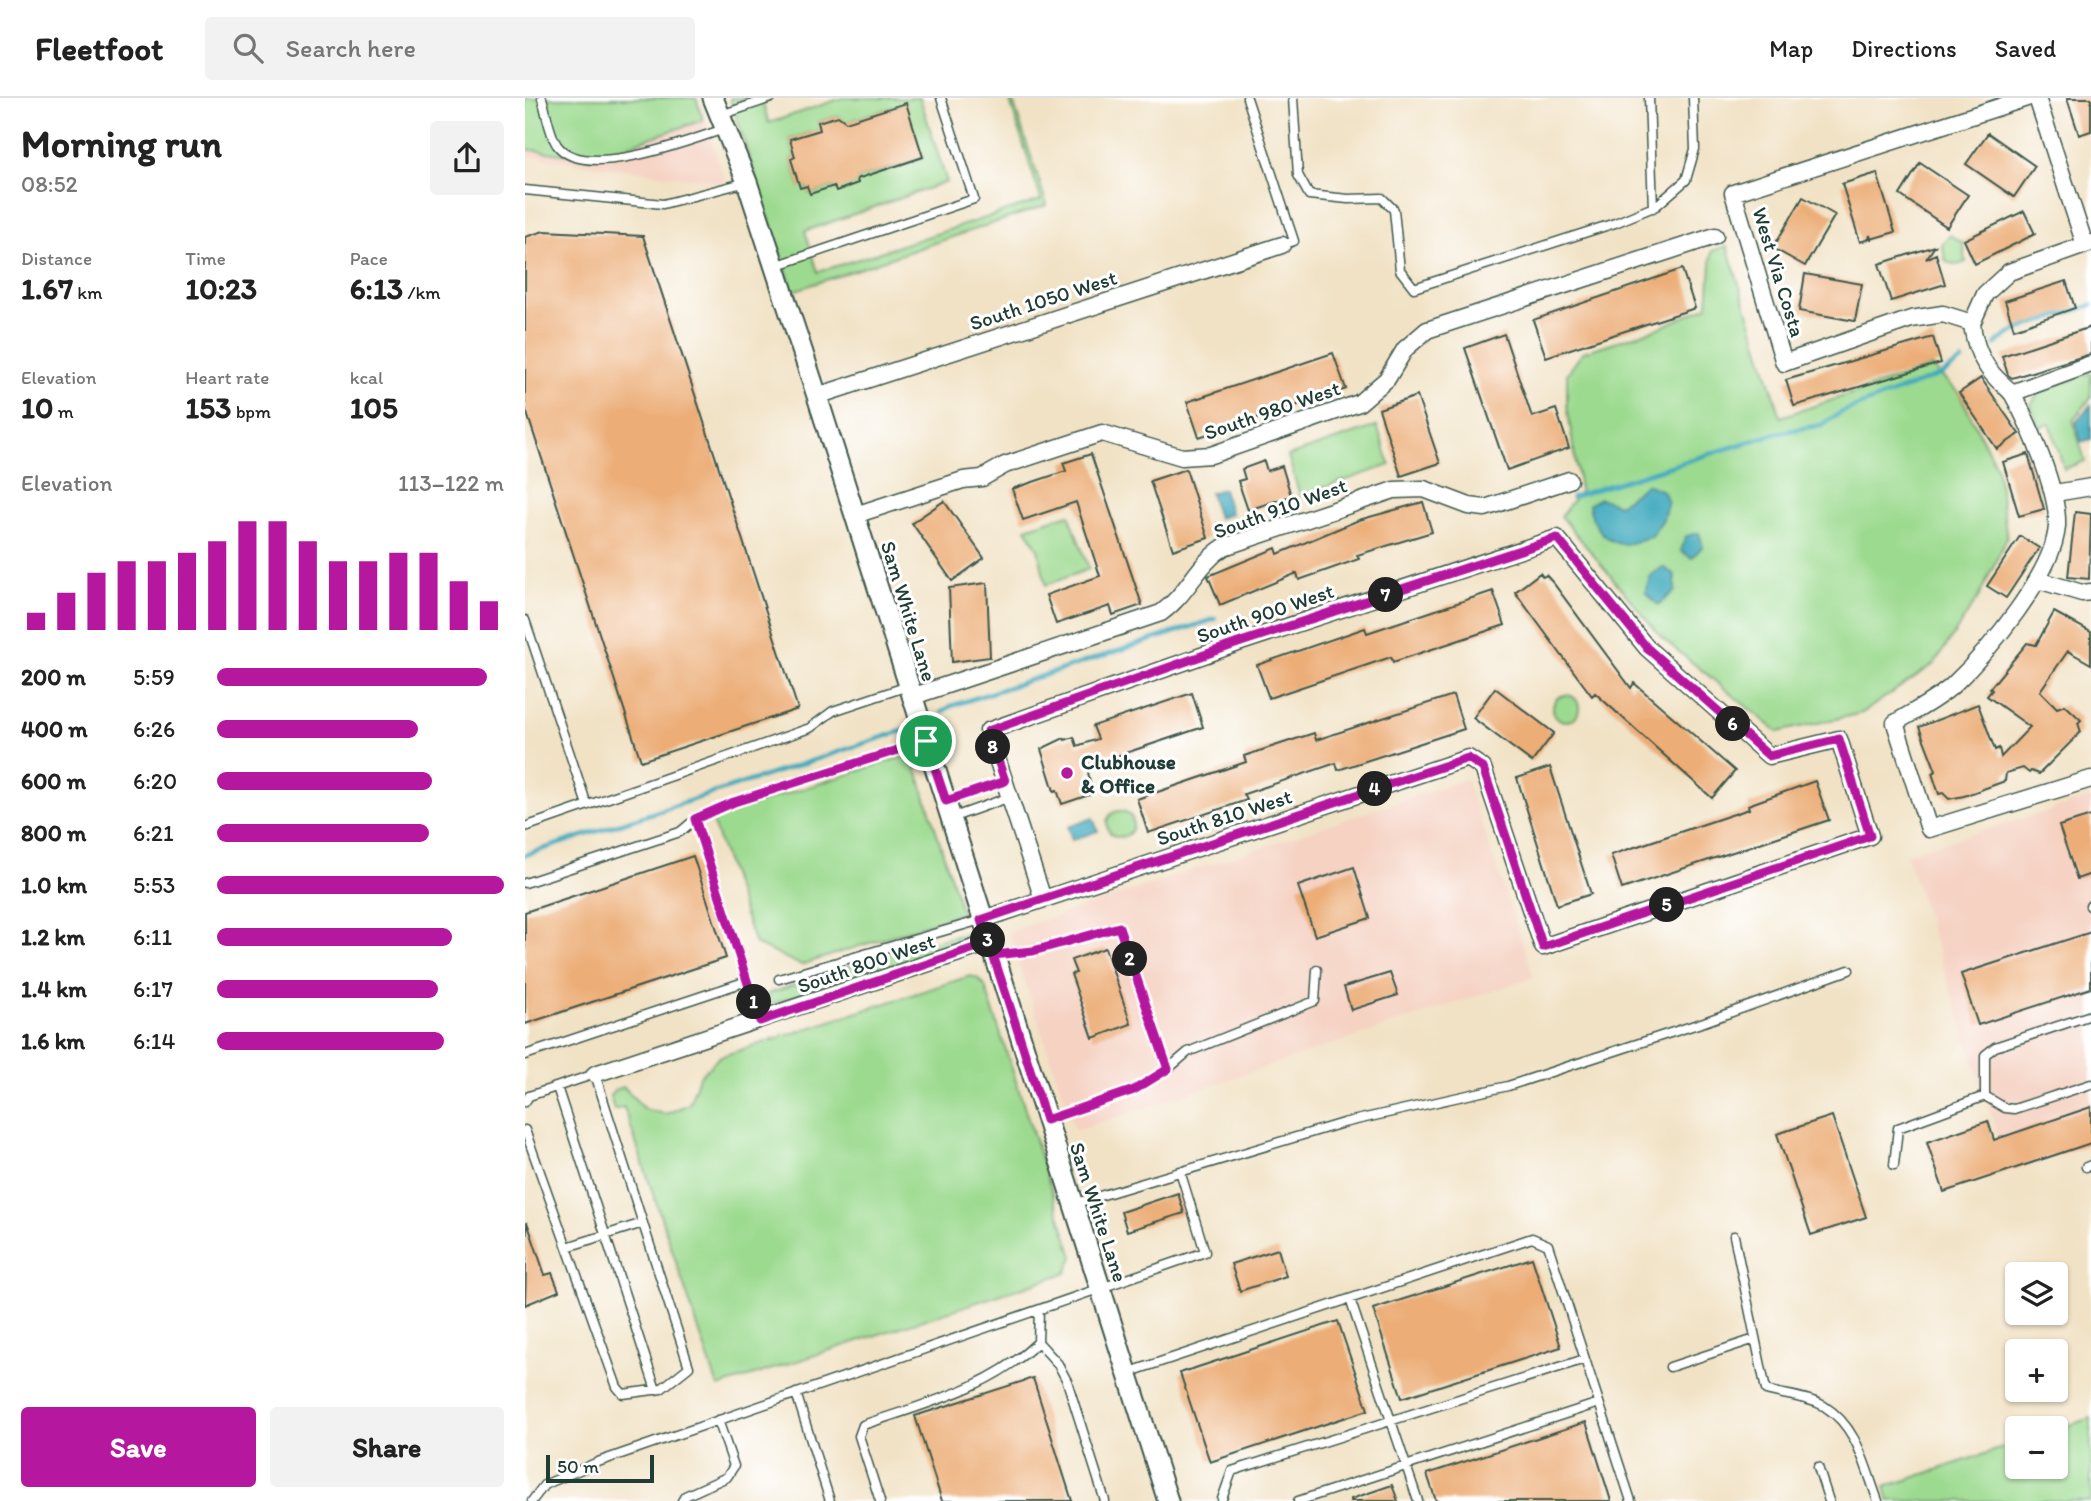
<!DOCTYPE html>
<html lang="en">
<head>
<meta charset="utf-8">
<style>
  body { margin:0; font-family:Itim,sans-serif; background:#f2f2f2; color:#222; height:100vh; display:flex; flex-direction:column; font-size:26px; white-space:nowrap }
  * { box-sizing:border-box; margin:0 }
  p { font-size:23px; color:#767676 }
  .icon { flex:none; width:38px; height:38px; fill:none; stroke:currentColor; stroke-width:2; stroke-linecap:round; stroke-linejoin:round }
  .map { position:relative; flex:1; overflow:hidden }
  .details { display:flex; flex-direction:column; background:#fff; width:525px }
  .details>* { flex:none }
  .tools { position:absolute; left:1480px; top:1164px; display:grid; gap:14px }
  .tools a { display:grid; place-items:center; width:63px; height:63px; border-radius:7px; background:#fff; box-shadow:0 2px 5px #0004; font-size:35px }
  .scale { position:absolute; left:21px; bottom:18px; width:108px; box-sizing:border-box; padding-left:7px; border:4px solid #1f3d34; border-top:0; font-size:19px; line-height:24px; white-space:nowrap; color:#1f3d34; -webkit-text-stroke:5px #fff; paint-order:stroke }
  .pin { position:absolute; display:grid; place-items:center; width:60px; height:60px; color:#fff; margin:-30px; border:4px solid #fff; border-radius:50%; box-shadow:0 2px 7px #0007 }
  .km { position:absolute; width:35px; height:35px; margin:-18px; border-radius:50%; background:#222; color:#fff; font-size:19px; line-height:35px; text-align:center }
  .round { display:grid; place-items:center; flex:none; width:74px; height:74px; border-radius:7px; background:#f2f2f2 }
  .head { display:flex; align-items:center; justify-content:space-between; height:119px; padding:0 21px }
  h1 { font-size:38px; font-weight:800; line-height:52px }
  .figures { display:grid; grid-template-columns:repeat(3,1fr); gap:10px; height:119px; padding:7px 21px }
  .figures div { display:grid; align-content:center }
  .figures b { font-size:30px; font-weight:800 }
  .figures small { font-size:19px; font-weight:400 }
  .figures p { font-size:19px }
  .chart { height:196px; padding:14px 21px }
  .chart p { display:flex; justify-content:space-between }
  .chart svg { width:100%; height:126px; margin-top:7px; stroke:#b5179e; stroke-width:6 }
  .cta { display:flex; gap:14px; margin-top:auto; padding:14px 21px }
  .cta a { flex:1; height:80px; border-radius:7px; background:#b5179e; color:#fff; font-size:28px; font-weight:800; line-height:80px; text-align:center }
  .cta a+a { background:#f2f2f2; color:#222 }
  ul { padding:0 21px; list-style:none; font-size:23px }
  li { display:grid; grid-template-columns:112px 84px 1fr; align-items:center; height:52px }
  li i { height:18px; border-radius:9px; background:#b5179e }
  header { display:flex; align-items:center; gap:42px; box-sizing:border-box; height:98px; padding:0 35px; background:#fff; border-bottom:2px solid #e0e0e0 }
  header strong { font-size:33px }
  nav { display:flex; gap:38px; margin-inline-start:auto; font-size:24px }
  .search { width:490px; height:63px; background:#f2f2f2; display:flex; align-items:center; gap:18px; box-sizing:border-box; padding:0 24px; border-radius:7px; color:#767676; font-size:26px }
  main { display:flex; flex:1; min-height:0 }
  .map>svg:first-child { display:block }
  .built { fill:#f5d2c2 }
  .green { fill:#9cda8f; stroke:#5e8c62; stroke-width:2; fill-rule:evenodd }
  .water { fill:#3ea9bd; stroke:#2e7378; stroke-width:2 }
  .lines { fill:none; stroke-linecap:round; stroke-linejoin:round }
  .stream { stroke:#3ea9bd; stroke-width:4.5 }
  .building { fill:#ecad77 }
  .service-casing { stroke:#3e564a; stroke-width:11 }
  .minor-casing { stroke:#3e564a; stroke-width:19 }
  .tertiary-casing { stroke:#3e564a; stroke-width:23 }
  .service { stroke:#fff; stroke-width:8 }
  .minor { stroke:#fff; stroke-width:16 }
  .tertiary { stroke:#fff; stroke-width:19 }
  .route-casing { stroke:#fff; stroke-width:14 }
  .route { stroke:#b5179e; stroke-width:9 }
  .poi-dot { fill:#b5179e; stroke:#fff; stroke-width:2.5 }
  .labels { text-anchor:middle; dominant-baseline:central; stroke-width:6; stroke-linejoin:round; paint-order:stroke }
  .street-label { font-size:21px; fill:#1f3d34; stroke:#fff }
  .poi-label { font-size:21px; font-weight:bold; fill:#1f3d34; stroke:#fff; text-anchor:start }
</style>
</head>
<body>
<header>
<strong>Fleetfoot</strong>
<div class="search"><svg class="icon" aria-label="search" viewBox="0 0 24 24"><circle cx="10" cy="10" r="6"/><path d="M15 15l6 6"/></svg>Search here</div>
<nav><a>Map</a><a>Directions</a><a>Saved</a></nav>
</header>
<main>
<section class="details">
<div class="head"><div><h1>Morning run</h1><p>08:52</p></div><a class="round"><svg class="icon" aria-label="share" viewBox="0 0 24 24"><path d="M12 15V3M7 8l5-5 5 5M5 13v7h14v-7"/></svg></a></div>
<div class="figures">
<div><p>Distance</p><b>1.67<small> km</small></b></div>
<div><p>Time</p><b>10:23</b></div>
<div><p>Pace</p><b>6:13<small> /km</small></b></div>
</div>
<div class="figures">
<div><p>Elevation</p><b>10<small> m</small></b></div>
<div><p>Heart rate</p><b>153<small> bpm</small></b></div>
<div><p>kcal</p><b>105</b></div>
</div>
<div class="chart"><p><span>Elevation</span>113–122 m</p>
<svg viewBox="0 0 160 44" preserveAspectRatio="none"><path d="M5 44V38M15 44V31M25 44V24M35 44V20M45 44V20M55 44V17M65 44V13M75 44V6M85 44V6M95 44V13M105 44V20M115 44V20M125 44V17M135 44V17M145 44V27M155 44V34"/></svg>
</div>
<ul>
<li><b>200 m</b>5:59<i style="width:94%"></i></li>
<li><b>400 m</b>6:26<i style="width:70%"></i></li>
<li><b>600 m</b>6:20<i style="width:75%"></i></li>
<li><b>800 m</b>6:21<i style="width:74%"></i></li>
<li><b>1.0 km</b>5:53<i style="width:100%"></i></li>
<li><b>1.2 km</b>6:11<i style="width:82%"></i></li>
<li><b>1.4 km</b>6:17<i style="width:77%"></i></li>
<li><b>1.6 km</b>6:14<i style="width:79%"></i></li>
</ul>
<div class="cta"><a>Save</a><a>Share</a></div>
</section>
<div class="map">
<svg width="1566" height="1403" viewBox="0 0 1566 1403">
  <rect width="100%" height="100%" fill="#fff"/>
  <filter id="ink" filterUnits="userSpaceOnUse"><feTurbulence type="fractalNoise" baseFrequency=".0143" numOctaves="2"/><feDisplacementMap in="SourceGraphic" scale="14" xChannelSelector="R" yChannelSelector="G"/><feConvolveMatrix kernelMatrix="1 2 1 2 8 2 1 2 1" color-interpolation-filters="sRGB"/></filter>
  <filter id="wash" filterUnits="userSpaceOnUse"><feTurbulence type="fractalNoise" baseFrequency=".00686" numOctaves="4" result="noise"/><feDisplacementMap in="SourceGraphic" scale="28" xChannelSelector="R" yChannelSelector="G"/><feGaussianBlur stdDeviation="1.57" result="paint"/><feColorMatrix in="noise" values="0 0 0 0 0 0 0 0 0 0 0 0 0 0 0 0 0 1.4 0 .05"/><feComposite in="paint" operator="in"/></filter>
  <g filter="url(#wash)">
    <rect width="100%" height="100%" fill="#f1e2c5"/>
    <path class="built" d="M0 0H172L201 85 0 58Z
      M941 681 1009 879 550 1033 483 834Z
      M1566 700V1047L1485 1074 1381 756Z"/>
    <path class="green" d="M0 0H171L178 22 65 60 0 51Z
      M205 0H236L244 25 317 0H395L422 84 280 133 293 174 516 102 484 0H487L522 107 268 193ZM380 5 398 60 332 81 333 85 311 92 309 88 285 96 282 88 275 89 266 61 270 59 265 41 295 32 293 24 313 18 321 24Z
      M1425 137 1438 145 1441 164 1432 167 1421 164 1417 146Z
      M1202 148 1256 319 1407 269 1434 295 1472 370 1482 440 1453 500 1409 566 1337 615 1253 634 1137 540 1036 418 1055 393 1042 307V276L1058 254 1134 230 1183 208 1187 153Z
      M1566 275V300L1548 322 1560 363 1539 371 1525 326 1514 329 1506 307 1514 293Z
      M852 328 865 367 775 398 763 358Z
      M544 416 564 471 521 487 513 451 501 430Z
      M1028 610a13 13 0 1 1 26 0a13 13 0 1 1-26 0Z
      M387 656 437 815 276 867 230 846 186 720Z
      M582 726a13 13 0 1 1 26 0a13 13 0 1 1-26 0Z
      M440 836 434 848 245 906 243 896 365 854Z
      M445 878 452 880 460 888 548 1159 541 1175 193 1289 99 1009 89 1012 85 998 89 992 99 989 119 1011 141 1016 164 1006 174 979 194 959Z
      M1566 1320V1403H1364L1360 1389 1493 1345V1368H1531V1332Z"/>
    <path class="water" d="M1566 307V341L1556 344 1551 324Z
      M1121 386 1138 393 1143 403 1138 421 1127 438C1119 440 1108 446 1099 446 1079 446 1066 423 1064 406L1075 400 1094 407Z
      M698 391 706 416 693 420 685 395Z
      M1174 435 1178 448 1167 460 1156 453 1161 438Z
      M1138 469 1150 477V493L1133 507 1120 494 1126 477Z
      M568 720 573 733 547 742 543 729Z"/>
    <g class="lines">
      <path class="stream" d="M1470 247C1492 225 1537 220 1566 207
        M1047 399 1252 335 1296 327 1317 314 1418 276 1437 263
        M417 614 426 608 690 521
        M0 757 380 632"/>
    </g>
    <g id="blocks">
      <path class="building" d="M1542 0H1566V33L1554 37Z
        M381 5 398 59 332 81 333 85 311 93 309 88 285 96 282 88 275 90 266 61 270 59 265 41 295 32 293 24 313 18 321 24Z
        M1463 35 1510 68 1489 99 1441 66Z
        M1395 65 1443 97 1422 129 1375 97Z
        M1352 75 1370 134 1346 141 1345 137 1344 141 1335 144 1317 86Z
        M1278 99 1310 117 1280 168 1248 150Z
        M1499 113 1510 136 1450 166 1439 142Z
        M19 133 118 138 273 611 116 663 0 309V139Z
        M1410 148 1401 161 1411 156 1420 186 1366 203 1354 166Z
        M1157 171 1170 210 1021 259 1008 222Z
        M1280 176 1337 186 1330 223 1274 213Z
        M1541 183 1550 210 1489 231 1480 203Z
        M1566 229V256L1487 280 1483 277 1477 258Z
        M979 236 1007 319 1031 311 1044 350 982 372 940 250Z
        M1408 239 1416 265 1269 308 1261 282Z
        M808 255 821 291 674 339 662 304Z
        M1456 280 1494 336 1472 351 1434 295Z
        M892 298 915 365 876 378 854 311Z
        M566 356 617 507 588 517 585 508 531 526 521 497 575 478 551 404 498 422 487 391 541 373 538 365Z
        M1503 356 1519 411 1494 418 1478 364Z
        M739 363 742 373 757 368 766 398 723 412 713 383 720 381 717 371Z
        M661 371 683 440 648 452 625 383Z
        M419 403 459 460 427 483 387 425Z
        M898 404 907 434 832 457 834 461 774 482 772 475 695 507 683 478 751 450 753 456 834 422Z
        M1550 414 1566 416 1564 481 1543 479Z
        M1495 438 1514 450 1481 500 1462 488Z
        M1015 475 1018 479 1021 477 1029 486 1106 590 1109 585 1210 673 1187 700 1070 595 1067 598 1052 578 990 494Z
        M462 485 465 559 427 564 424 490Z
        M968 493 980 527 868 564 866 559 744 600 732 567 840 530 842 535Z
        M1529 514 1566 534V566L1543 553 1515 593 1532 610 1540 607 1556 622 1553 625 1556 634 1514 676 1506 673 1504 675 1498 670 1481 675 1480 683 1439 698 1424 701 1418 695 1414 696 1407 675 1411 673 1394 629 1453 606 1470 652 1474 650 1476 659 1505 629 1462 598 1467 592 1465 590 1502 545 1511 547Z
        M970 590 1029 635 1007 664 948 620Z
        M667 595 678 629 562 668 567 696 537 706 532 692 529 693 516 651 539 640 540 642 549 639 552 648 573 641 568 628Z
        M928 597 939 631 813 672 811 665 719 696 722 702 623 735 612 701 721 664 719 658 789 635 791 642Z
        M1025 669 1066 796 1032 807 992 680Z
        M1290 683 1304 722 1097 791 1086 757 1224 711 1223 707Z
        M1566 718V776L1552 781 1534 728Z
        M168 758 201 860 0 926V814Z
        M829 769 845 820 790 838 773 788Z
        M1566 834V890L1453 927 1436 876Z
        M580 850 606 926 568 940 546 876 551 875 546 862Z
        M865 875 873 897 826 912 819 889Z
        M1566 1009V1045L1419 1094 1402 1044 1463 1023 1469 1042Z
        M1307 1018 1341 1119 1286 1137 1252 1036Z
        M653 1095 659 1115 602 1133 596 1114Z
        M2 1124 20 1177 27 1175 34 1193 0 1207Z
        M753 1151 761 1178 715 1193 706 1166Z
        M1007 1160 1036 1249 877 1300 848 1211Z
        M813 1223 843 1312 685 1364 655 1275Z
        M508 1280 547 1403H417L390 1318Z
        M1061 1324 1086 1403H911L902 1376Z
        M867 1387 873 1403H826V1401Z"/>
    </g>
  </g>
  <g filter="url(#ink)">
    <use href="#blocks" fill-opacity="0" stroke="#3e564a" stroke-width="2"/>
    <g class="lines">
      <g class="service-casing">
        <path id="service" d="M17 0C21 13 24 35 32 47 59 84 165 42 199 31
          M722 0 769 143 757 147
          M768 0 773 77 784 97 823 101 857 100 869 112 875 172 889 190 1090 125 1131 108 1161 82 1170 51 1168 0
          M1124 0 1128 110
          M196 17 246 0
          M0 92 138 106 222 84
          M250 168 449 101 416 0
          M0 522 62 707
          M421 703 480 683
          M426 720 485 699
          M170 721 235 922
          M0 729 285 630 308 613 383 588
          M0 785 155 734 173 719 209 704 401 643
          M1565 808 1566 807
          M470 856 508 853 594 829 643 971 609 992 521 1022
          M254 881 456 822
          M1566 917 1470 949 1460 957V998L1480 1010 1489 1011 1566 986
          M0 957 222 883
          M643 971 663 954 790 903 792 872
          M32 989 131 1292
          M0 1004 4 998 70 976 164 1269 136 1291 98 1296 92 1289 0 1032
          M1369 1067 1373 1030 1460 998
          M1561 1069 1566 1067
          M548 1106 818 1025 983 988 1179 924 1324 872
          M1209 1138 1241 1292C1258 1297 1284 1299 1299 1308 1333 1329 1340 1369 1353 1403
          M42 1149 118 1125
          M825 1201 893 1403
          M513 1244 533 1266 542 1283 580 1403
          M1145 1269 1230 1241
          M602 1275 1007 1140 1023 1147 1106 1403
          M271 1295 305 1403
          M1293 1369 1304 1403
          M697 1401 707 1373 1060 1261
          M7 1403 19 1387 73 1364 680 1154 655 1073
          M157 1403 160 1398 202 1379 209 1368 193 1322
          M355 1403 334 1338 338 1327C399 1306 466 1290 513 1244L514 1212
          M773 1403 1074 1305"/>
      </g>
      <g class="minor-casing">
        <path id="minor" d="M1512 0 1560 147
          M1447 225C1449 247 1457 266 1473 282 1478 287 1484 291 1488 297 1505 327 1534 395 1532 428 1529 475 1463 554 1428 587 1412 602 1389 613 1370 625L1404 731 1566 681
          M1447 225 1418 216 1386 221 1259 265 1208 95 1502 0
          M1447 225 1460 196 1484 174 1566 145
          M1487 295 1566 266
          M292 298 757 147
          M1530 395 1566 389
          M330 417 438 382 457 380 480 367 577 335 657 359 686 357 834 305 862 281 880 251 902 232 1190 138
          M1513 482 1557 495 1566 494
          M386 599 636 515C662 497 672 466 699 449L869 392 899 391 944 408 960 410 1044 382
          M456 822 943 660 958 670 1018 849 1345 738 1314 641 1244 658 1122 550 1032 440 716 544 463 633 518 801
          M70 976 464 845"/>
      </g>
      <g class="tertiary-casing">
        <path id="tertiary" d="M188 0 222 84 292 298 643 1403"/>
      </g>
      <use href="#service" class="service"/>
      <use href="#minor" class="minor"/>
      <use href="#tertiary" class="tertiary"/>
    </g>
  </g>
  <g class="lines" filter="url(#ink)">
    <g class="route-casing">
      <path id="route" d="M401 643 209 704 170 721 235 923 464 845 468 857 508 853 594 829 643 971 609 992 521 1022C500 955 479 888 456 822L518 801 943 660 958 670 1018 849 1345 738 1314 641 1244 658 1122 550 1032 440 716 544 463 633 480 683 421 703 401 643"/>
    </g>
    <use href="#route" class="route"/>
  </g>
  <circle class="poi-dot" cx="542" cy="675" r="7"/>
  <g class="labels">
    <g class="street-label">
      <text transform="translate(1254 174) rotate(73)">West Via Costa</text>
      <text transform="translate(518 202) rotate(-18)">South 1050 West</text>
      <text transform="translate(747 312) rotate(-19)">South 980 West</text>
      <text transform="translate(755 410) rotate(-20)">South 910 West</text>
      <text transform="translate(384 513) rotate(73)">Sam White Lane</text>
      <text transform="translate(740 515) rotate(-19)">South 900 West</text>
      <text transform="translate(699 719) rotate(-18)">South 810 West</text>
      <text transform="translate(341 865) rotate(-19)">South 800 West</text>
      <text transform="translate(574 1114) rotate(72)">Sam White Lane</text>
    </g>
    <g class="poi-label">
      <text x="556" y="663">Clubhouse<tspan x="556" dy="24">&amp; Office</tspan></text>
    </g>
  </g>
</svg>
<div class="tools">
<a><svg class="icon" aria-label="layers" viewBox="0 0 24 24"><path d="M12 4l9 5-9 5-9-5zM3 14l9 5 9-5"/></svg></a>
<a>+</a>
<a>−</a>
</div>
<div class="scale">50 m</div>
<div class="pin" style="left:401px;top:643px;background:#1e9e55"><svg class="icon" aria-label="arrive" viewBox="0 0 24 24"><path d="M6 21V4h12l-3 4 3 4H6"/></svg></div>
<b class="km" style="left:229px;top:904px">1</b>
<b class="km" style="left:605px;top:861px">2</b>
<b class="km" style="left:463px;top:842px">3</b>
<b class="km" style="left:850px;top:691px">4</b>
<b class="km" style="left:1142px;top:807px">5</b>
<b class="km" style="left:1208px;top:626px">6</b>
<b class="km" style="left:861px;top:497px">7</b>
<b class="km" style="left:468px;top:649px">8</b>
</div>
</main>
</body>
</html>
